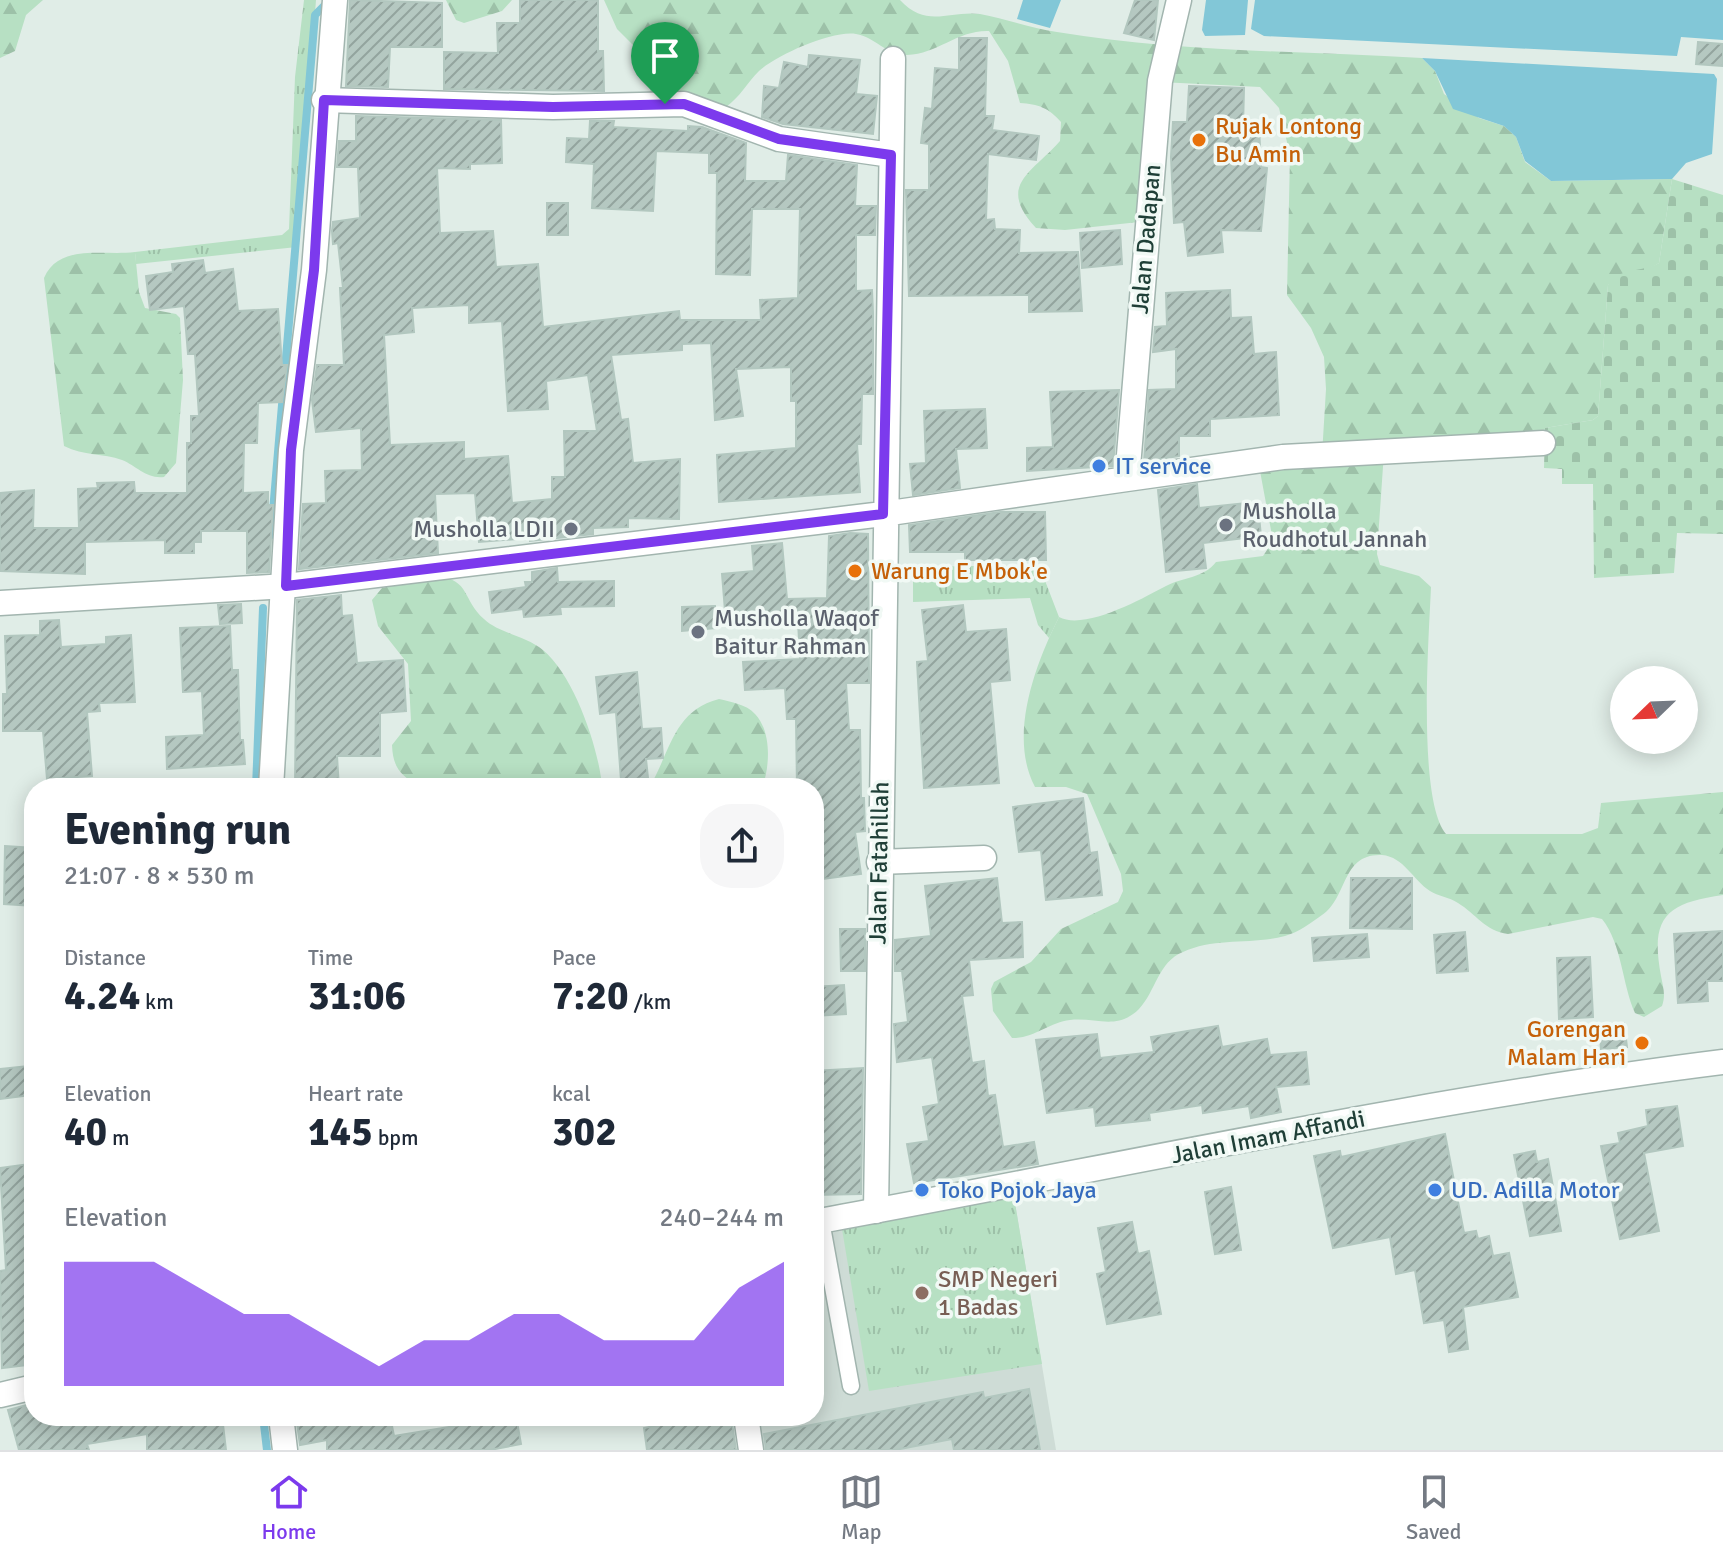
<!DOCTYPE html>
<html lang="en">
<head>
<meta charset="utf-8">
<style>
  body { margin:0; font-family:Signika,sans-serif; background:#f6f6f7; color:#1f2937; height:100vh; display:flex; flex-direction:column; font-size:30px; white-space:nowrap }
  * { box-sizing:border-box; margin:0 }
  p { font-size:26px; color:#747a83 }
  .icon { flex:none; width:44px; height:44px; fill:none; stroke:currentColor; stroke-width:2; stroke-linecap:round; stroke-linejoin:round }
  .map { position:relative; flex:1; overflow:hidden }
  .side { position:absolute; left:24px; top:778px; width:800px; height:648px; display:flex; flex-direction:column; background:#fff; border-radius:32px; box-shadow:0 4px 20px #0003 }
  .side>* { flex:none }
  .needle { width:52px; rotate:247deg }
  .tools { position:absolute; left:1610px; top:666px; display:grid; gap:16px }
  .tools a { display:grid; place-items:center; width:88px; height:88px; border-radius:50%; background:#fff; box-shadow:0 4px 20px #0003; font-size:40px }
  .pin { position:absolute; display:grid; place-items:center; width:68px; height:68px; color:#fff; margin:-82px -34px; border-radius:50% 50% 50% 0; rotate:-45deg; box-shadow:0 0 8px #0007 }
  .pin .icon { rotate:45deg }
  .round { display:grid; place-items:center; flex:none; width:84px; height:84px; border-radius:32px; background:#f6f6f7 }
  .summary { display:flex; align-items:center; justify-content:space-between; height:136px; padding:0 40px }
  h1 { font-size:44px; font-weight:700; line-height:60px }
  .metrics { display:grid; grid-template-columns:repeat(3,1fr); gap:12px; height:136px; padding:8px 40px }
  .metrics div { display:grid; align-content:center }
  .metrics b { font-size:40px; font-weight:700 }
  .metrics small { font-size:22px; font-weight:400 }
  .metrics p { font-size:22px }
  .chart { height:224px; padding:16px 40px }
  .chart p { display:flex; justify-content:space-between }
  .chart svg { width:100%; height:144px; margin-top:8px; fill:#7c3aed; opacity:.7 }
  .tabs { display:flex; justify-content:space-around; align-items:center; height:112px; border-top:2px solid #e0e1e3; background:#fff; font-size:22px; color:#747a83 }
  .tabs a { display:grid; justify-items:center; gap:4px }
  .tabs .selected { color:#7c3aed }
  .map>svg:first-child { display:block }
  .built { fill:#cedcd6 }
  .grass { fill:url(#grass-tufts) }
  .forest { fill:url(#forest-firs) }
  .cemetery { fill:url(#cemetery-stones) }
  .water { fill:#82c7d7 }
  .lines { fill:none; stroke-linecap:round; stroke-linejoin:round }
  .stream { stroke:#82c7d7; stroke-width:8 }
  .building { fill:url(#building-hatch); stroke:#b2c7bf; stroke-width:2; fill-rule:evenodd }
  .service-casing { stroke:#a2b5af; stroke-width:19 }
  .minor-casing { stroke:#a2b5af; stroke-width:27 }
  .tertiary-casing { stroke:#a2b5af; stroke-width:27 }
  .service { stroke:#fff; stroke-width:16 }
  .minor { stroke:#fff; stroke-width:24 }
  .tertiary { stroke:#fff; stroke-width:24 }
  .route-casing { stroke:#fff; stroke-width:16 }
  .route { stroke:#7c3aed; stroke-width:10 }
  .food-dot { fill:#e8710a; stroke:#f1f9f5; stroke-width:3 }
  .shop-dot { fill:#3f7fe0; stroke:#f1f9f5; stroke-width:3 }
  .worship-dot { fill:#6b7280; stroke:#f1f9f5; stroke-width:3 }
  .education-dot { fill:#8d6e63; stroke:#f1f9f5; stroke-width:3 }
  .labels { text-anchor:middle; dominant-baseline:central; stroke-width:7; stroke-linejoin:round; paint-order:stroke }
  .food-label { font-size:24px; fill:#c56008; stroke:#f1f9f5; text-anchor:start }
  .street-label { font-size:24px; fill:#1f3f37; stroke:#f1f9f5 }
  .shop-label { font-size:24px; fill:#366cbe; stroke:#f1f9f5; text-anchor:start }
  .worship-label { font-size:24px; fill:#5b616d; stroke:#f1f9f5; text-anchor:start }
  .education-label { font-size:24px; fill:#785e54; stroke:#f1f9f5; text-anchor:start }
</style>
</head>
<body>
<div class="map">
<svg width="1723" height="1450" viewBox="0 0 1723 1450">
  <defs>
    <pattern id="grass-tufts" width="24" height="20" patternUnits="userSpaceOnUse" patternTransform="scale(2)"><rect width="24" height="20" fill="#b7e0c3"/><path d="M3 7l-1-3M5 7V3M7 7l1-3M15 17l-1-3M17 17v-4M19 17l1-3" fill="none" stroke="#9dc1a8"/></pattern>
    <pattern id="forest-firs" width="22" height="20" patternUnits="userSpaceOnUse" patternTransform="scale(2)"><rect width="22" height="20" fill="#b7e0c3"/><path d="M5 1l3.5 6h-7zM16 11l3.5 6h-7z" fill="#9dc1a8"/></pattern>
    <pattern id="cemetery-stones" width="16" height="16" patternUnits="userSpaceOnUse" patternTransform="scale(2)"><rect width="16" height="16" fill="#b7e0c3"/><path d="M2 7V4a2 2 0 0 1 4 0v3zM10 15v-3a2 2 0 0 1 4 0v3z" fill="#9dc1a8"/></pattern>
    <pattern id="building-hatch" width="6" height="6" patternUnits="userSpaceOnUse" patternTransform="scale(2)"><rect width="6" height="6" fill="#b5c8c1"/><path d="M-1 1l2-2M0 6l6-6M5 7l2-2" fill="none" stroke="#93a49e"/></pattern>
  </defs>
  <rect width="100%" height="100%" fill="#e0ede7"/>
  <path class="built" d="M1012 1185 1056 1450H751L746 1416H814V1222Z"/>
  <path class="grass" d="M304 0H316L297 247 136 264 135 252 282 235 289 229 295 77Z
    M1039 565 1059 617 1049 638 1038 625 1030 598 913 602V567Z
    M1012 1185 1042 1364 869 1391 840 1217Z"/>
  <path class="forest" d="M0 0H43L26 15 15 51 0 58Z
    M446 0H512L502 11 464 23 456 20Z
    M604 0H900C927 29 949 10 980 14 1006 19 1031 28 1057 32 1176 52 1301 51 1422 58L1435 71 1444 94 1479 118 1504 126 1516 137 1525 162 1551 181 1672 179 1659 263C1642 274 1623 270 1608 285L1598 416 1593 420 1545 428 1543 443 1384 452 1377 554 1380 565 1419 576 1431 587C1429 637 1417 799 1446 834H1582L1598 828 1601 803 1723 792V895C1666 903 1650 917 1661 976 1663 987 1666 995 1662 1006L1644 1017 1635 1013C1622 984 1622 944 1602 919L1593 917 1508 934C1485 931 1476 914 1458 903 1449 897 1438 896 1430 891 1413 880 1404 857 1382 855 1341 853 1348 898 1322 915 1311 923 1299 932 1285 936 1252 945 1215 937 1183 952 1158 962 1156 991 1139 1009 1117 1031 1096 1017 1070 1020 1050 1022 1033 1039 1012 1038L993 1011 991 989 994 982 1031 962 1061 929 1118 902 1123 891 1121 874 1087 794 1066 787H1035C1008 736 1035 665 1059 617 1085 631 1143 598 1166 586 1183 577 1204 578 1216 562L1263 556 1273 541 1260 471 1322 455 1326 389 1324 357 1311 328 1287 295 1290 155 1279 108 1260 87 1160 82 1148 221 1065 230 1036 228C996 185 1032 173 1060 141L1061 122C1049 108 1038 104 1020 103L1008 61 989 31C957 30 938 54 907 55 886 55 875 37 856 34 832 30 777 55 759 71 747 83 740 97 726 107L653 98 635 47 617 29Z
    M135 252 139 292 145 308 176 314 180 318 183 380 176 463 164 477C146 479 137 466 122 460 103 453 84 456 64 446L44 278C59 243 103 256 135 252Z
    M437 576C471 580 462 600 484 619 500 634 525 635 543 650 573 675 596 741 601 778L595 788H421C401 775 393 769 392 745L411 721 408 664 378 626 372 600 382 588Z
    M719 699C731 702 746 704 755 714 772 732 770 767 762 788H649C671 751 673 711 719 699Z"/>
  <path class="cemetery" d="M1672 179 1723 195V534L1677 533 1674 573 1594 578 1593 484H1562V469L1544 468 1545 428 1593 420 1598 416 1608 285C1616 268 1644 272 1659 263Z"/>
  <path class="water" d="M1023 0H1061L1050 28 1017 19Z
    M1206 0H1248L1245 35 1205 36 1202 30Z
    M1255 0H1723V40L1681 37 1677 56 1264 36 1251 29Z
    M1422 58 1714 74 1717 79 1712 154 1686 163 1672 179 1551 181 1525 161 1516 137 1504 126 1453 109 1435 71Z"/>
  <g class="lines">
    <path class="stream" d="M271 535 315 15 330 0
      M256 788 263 608
      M263 1416 267 1450"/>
  </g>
  <path class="building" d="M350 0 442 3V47H390L388 87 346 86Z
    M520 0H598V51H603L604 91 444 89V52L498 53 497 23H520Z
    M1135 0H1158L1154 40 1124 33Z
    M959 38H987L985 116H994L992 130 1039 136 1036 160 988 154 986 220 994 219 995 229 1020 230 1019 253 1078 252 1082 311 1029 312V295L909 296 906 190H929V144L921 143 925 108 932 109 935 68 959 70Z
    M1698 42 1723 44V66L1696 64Z
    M809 55 860 60 856 94 877 96 873 134 783 124 762 117 764 86 779 88 784 62 808 67Z
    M1189 86 1244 88 1243 128 1259 127 1261 167 1267 168 1261 231 1221 230 1223 252 1188 256 1184 222 1174 223 1171 157 1173 122H1187Z
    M356 116 501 120 502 163 470 164V169L437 168 440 233 493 231 496 267 538 264 543 327 679 311 680 320H761L760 300 798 298 800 209H752L750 275 716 274 717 173H709V153L656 151 653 211 592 208 594 164 566 162 567 138 589 139 590 121H614L613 127 688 131V126L702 127 746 143 745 181H786L788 155 857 165 855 206H876L875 235H856V291L872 290 873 313V394H862L861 444H857L860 492 719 502 717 455 796 448V401H791V367L736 369 743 416 715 420 711 343 682 344V350L611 355 621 420 628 419 633 463 680 459 679 519 628 518V527L593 528V534L530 541V538L479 542 475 493 435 494 438 553 299 569 303 504 326 503 325 471 362 470 361 428 316 432 312 400 317 365H344L340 288H343L338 243 333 244 332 231 333 222 360 218 358 167H337L339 141H356ZM469 305V323L502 321 508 411 548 409 546 381 588 375 597 431H564L565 477H552V499L512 503 508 456 464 459V442L390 445 384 335 414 332 412 308Z
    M547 203H568V235H547Z
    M1120 230 1122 264 1082 268 1080 233Z
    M203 260 205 273 233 269 238 311 278 309 282 365H287L282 402 258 403 257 443H244L243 493 268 492V505H273L269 572 247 573V531H201V542H194V553H165V540L85 542V574L0 571V493L34 490 33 528H79L78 489 98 488 97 483 134 482 135 493H187V443H191V416H199L195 354H188L184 306 150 310 146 276 173 272 172 264Z
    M1230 290 1231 318 1251 317 1254 354 1276 352 1279 415 1210 419V436H1179V456L1144 462 1149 390 1176 389V349L1153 352 1155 327 1167 326 1166 293Z
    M1119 390 1113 466 1027 471V448L1053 447 1050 392Z
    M985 409 987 448 956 449 960 488 913 495 910 464 926 463 924 411Z
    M1197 484 1199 508 1246 503 1248 517 1259 516 1261 536 1203 543 1206 568 1166 572 1158 490Z
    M1000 512H1045L1046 560H965V552H910L909 525Z
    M850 533 868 534 869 683H846L849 730H860L861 798H864L865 831 855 832 861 874 814 880V788H797L796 719H787L785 688 745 690 743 662 800 659 798 621 726 623 722 574 754 571 752 546 782 543 787 599 827 598 829 536Z
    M557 568 558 582 614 581V606L560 607 561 614 524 617 523 609 492 613 489 592 526 587 525 582H532V572Z
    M341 595 342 616 352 615 357 663 403 660 406 711 380 713V756H337L339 788H295L297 600Z
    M241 604 242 623 220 624 218 605Z
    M963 605 966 632 1006 629 1010 680 990 682 999 783 924 788 917 662 928 661 922 610Z
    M715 606 716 628 682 631V607Z
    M59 620 61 647 106 644V637L131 635 135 702 99 703 100 711 87 712 92 776 47 779 43 731H3V694H7L5 636 40 635V621Z
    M230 626 232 670H238L240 740H243L245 764 167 769 166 737 204 735 202 691 183 692 180 628Z
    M637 672 642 729 661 728 663 758 646 759 648 778 621 780 616 712 600 714 596 677Z
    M1083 798 1090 853 1097 852 1102 895 1046 900 1041 850 1019 852 1013 807Z
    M5 846 34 848V906L4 904Z
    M997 878 1002 923 1022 922 1023 957 969 960 973 995 962 996 972 1063 984 1061 988 1096 995 1095 1003 1147 1034 1142 1038 1164 914 1183 907 1144 929 1141 923 1107 939 1104 932 1057 897 1062 894 1024 908 1022 902 971H895V940L931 936 925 886Z
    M1351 878H1412V929L1350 928Z
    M840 929H865V971H841Z
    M1723 931V981H1707L1708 1001 1678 1003 1674 934Z
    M1465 932 1468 971 1437 973 1434 935Z
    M1367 934 1369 957 1314 961 1312 938Z
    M1590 957 1593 1017 1559 1019 1557 958Z
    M844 985 846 1014 814 1016V987Z
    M1624 1023 1627 1047 1601 1049 1599 1025Z
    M1218 1026 1222 1047 1267 1039 1270 1055 1306 1052 1309 1084 1276 1087 1281 1112 1251 1118 1249 1106 1203 1113 1202 1105 1149 1113 1150 1120 1096 1126 1094 1107 1047 1113 1036 1040 1097 1034 1100 1058 1154 1052 1151 1037Z
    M28 1066 32 1095 0 1099V1069Z
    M863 1068 861 1194 814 1195V1071Z
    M1677 1106 1683 1146 1644 1153 1659 1231 1620 1239 1601 1146 1620 1143 1618 1133 1648 1126 1646 1110Z
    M1445 1134 1464 1233 1476 1231 1478 1239 1489 1236 1493 1256 1509 1253 1518 1297 1463 1307 1468 1349 1449 1352 1444 1320 1424 1323 1415 1270 1396 1274 1390 1237 1333 1248 1314 1156 1340 1151 1341 1157Z
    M1535 1151 1537 1162 1548 1159 1561 1231 1530 1236 1514 1155Z
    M29 1164 34 1193V1364L2 1368 0 1271 6 1270 0 1168Z
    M1231 1187 1241 1250 1215 1254 1205 1192Z
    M1132 1222 1138 1254 1149 1251 1161 1314 1107 1324 1097 1274 1106 1272 1098 1228Z
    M1029 1389 1040 1450H954L952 1439 895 1450H766L764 1434 983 1392 984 1398Z
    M34 1403V1416H222L226 1450H147V1434L87 1444 89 1450H19L8 1410Z
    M296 1416H390L394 1436 516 1416 521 1444 490 1450H327V1440L300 1445Z
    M652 1416H731L736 1450H647L644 1428 654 1426Z"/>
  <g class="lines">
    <g class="service-casing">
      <path id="service" d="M821 1221 851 1386"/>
    </g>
    <g class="minor-casing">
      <path id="minor" d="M324 100 553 107 684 104 779 139 891 155
        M1127 479 1283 457 1543 443
        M0 603 286 586 883 514 1127 479 1160 81 1179 0
        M879 862 984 858
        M876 1211 893 59
        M281 1416 285 1450
        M746 1416 751 1450"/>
    </g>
    <g class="tertiary-casing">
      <path id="tertiary" d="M271 788 291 450 314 270 335 0
        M814 1222C1116 1167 1418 1100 1723 1062
        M0 1395 34 1387"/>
    </g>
    <use href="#service" class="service"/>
    <use href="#minor" class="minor"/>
    <use href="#tertiary" class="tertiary"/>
  </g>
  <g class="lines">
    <g class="route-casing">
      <path id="route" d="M324 100 553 107 684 104 779 139 891 155 883 514 286 586 291 450 314 270Z"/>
    </g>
    <use href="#route" class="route"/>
  </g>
  <g class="food-dot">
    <circle cx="1199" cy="140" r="8"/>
    <circle cx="855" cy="571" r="8"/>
    <circle cx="1642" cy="1043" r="8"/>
  </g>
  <g class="shop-dot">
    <circle cx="1099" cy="466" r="8"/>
    <circle cx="922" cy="1190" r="8"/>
    <circle cx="1435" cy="1190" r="8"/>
  </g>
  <g class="worship-dot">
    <circle cx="1226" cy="525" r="8"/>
    <circle cx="571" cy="529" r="8"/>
    <circle cx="698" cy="632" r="8"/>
  </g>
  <circle class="education-dot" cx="922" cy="1293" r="8"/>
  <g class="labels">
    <g class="food-label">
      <text x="1215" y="126">Rujak Lontong<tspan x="1215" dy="28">Bu Amin</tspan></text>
      <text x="871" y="571">Warung E Mbok'e</text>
      <text x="1626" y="1029" text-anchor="end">Gorengan<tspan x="1626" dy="28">Malam Hari</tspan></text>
    </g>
    <g class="street-label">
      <text transform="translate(1146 239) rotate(-85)">Jalan Dadapan</text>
      <text transform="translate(879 863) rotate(-89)">Jalan Fatahillah</text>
      <text transform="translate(1268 1137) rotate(-11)">Jalan Imam Affandi</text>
    </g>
    <g class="shop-label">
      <text x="1115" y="466">IT service</text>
      <text x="938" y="1190">Toko Pojok Jaya</text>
      <text x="1451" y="1190">UD. Adilla Motor</text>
    </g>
    <g class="worship-label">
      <text x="1242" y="511">Musholla<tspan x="1242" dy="28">Roudhotul Jannah</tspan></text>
      <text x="555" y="529" text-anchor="end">Musholla LDII</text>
      <text x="714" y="618">Musholla Waqof<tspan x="714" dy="28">Baitur Rahman</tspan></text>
    </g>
    <g class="education-label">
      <text x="938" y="1279">SMP Negeri<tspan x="938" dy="28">1 Badas</tspan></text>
    </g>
  </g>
</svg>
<div class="tools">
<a><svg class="needle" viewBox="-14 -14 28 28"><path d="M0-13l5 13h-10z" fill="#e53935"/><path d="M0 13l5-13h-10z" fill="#747a83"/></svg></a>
</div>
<div class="pin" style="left:665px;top:104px;background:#1e9e55"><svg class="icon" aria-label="arrive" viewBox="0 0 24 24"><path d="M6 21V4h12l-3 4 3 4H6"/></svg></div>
<section class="side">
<div class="summary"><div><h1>Evening run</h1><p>21:07 · 8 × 530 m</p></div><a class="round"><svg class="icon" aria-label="share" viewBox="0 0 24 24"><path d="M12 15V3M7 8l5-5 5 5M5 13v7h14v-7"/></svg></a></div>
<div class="metrics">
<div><p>Distance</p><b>4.24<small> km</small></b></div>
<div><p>Time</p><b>31:06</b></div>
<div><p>Pace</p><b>7:20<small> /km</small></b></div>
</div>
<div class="metrics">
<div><p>Elevation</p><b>40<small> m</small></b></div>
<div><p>Heart rate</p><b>145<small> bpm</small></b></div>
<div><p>kcal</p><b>302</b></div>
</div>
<div class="chart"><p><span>Elevation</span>240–244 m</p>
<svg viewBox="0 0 160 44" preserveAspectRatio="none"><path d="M0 44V6L10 6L20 6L30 14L40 22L50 22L60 30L70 38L80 30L90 30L100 22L110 22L120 30L130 30L140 30L150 14L160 6V44z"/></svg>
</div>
</section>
</div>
<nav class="tabs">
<a class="selected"><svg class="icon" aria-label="home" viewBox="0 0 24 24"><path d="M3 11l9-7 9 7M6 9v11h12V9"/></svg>Home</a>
<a><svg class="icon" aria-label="map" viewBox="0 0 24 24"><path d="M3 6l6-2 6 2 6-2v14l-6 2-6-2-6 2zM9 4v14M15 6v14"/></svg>Map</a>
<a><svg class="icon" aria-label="saved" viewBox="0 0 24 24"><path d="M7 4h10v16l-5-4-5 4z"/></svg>Saved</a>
</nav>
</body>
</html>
